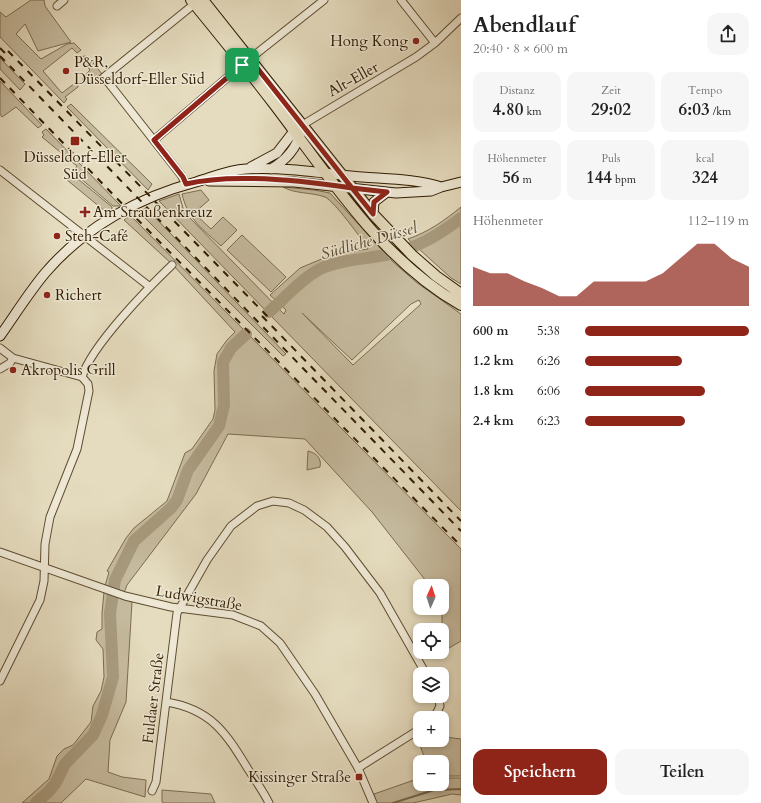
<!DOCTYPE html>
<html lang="de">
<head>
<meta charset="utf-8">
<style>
  body { margin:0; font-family:Cardo,serif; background:#f6f6f6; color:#222; height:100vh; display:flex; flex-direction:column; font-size:15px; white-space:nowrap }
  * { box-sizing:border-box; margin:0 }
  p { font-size:13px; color:#767676 }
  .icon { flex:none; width:22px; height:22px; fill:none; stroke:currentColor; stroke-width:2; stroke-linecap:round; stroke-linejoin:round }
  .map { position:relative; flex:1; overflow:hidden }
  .drawer { display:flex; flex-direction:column; background:#fff; width:300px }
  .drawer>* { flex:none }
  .needle { width:26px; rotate:3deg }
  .fabs { position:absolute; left:413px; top:579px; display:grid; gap:8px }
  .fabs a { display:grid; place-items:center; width:36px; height:36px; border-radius:8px; background:#fff; box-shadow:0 2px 6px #0003; font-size:20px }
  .pin { position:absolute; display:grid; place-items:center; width:34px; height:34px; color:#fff; margin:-17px; border-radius:8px; box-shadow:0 2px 6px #0006 }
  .round { display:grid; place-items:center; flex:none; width:42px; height:42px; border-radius:12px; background:#f6f6f6 }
  .headline { display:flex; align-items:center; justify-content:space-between; height:68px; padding:0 12px }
  h1 { font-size:22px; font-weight:600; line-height:30px }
  .figures { display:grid; grid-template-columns:repeat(3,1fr); gap:6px; height:68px; padding:4px 12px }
  .figures div { display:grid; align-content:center; border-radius:10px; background:#f6f6f6; text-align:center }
  .figures b { font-size:17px; font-weight:600 }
  .figures small { font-size:11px; font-weight:400 }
  .figures p { font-size:11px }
  .chart { height:112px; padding:8px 12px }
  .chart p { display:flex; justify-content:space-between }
  .chart svg { width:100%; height:72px; margin-top:4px; fill:#8f2418; opacity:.7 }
  .cta { display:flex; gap:8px; margin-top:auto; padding:8px 12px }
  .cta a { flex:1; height:46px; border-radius:12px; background:#8f2418; color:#fff; font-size:16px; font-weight:600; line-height:46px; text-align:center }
  .cta a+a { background:#f6f6f6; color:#222 }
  ul { padding:0 12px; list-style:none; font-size:13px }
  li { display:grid; grid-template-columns:64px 48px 1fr; align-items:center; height:30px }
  li i { height:10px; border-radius:5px; background:#8f2418 }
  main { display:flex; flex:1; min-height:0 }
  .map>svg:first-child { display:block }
  .green { fill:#c6bb9f; stroke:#7c6c50; fill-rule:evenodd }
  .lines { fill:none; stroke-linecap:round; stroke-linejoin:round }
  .stream { stroke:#78684c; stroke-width:2 }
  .river { stroke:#a89b7e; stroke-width:12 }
  .street-casing { stroke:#5e4c30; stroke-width:9 }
  .secondary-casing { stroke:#311c00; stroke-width:11 }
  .primary-casing { stroke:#311c00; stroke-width:12 }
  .street { stroke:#eee8d5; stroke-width:7 }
  .secondary { stroke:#eee8d5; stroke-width:9 }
  .primary { stroke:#e5dcbf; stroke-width:10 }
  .rail { stroke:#311c00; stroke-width:2; stroke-dasharray:7 7; stroke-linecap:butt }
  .route-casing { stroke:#fff; stroke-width:8 }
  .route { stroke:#8f2418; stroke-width:5 }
  .poi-dot { fill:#8f2418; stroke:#eee8d5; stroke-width:1.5 }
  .labels { text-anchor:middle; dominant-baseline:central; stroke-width:3; stroke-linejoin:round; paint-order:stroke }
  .poi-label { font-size:15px; fill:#311c00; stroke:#eee8d5; text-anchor:start }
  .street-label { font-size:15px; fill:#311c00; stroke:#eee8d5 }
  .water-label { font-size:16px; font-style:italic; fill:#5b482c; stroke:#eee8d5 }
</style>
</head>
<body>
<main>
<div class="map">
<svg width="461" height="803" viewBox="0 0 461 803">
  <rect width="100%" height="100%" fill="#e5dcbf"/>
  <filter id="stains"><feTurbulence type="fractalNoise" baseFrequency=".005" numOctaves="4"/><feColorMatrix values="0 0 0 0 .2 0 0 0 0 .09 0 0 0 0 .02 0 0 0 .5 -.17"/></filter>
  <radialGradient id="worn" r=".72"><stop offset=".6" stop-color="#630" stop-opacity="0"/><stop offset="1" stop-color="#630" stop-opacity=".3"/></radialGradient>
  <path class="green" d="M31 0H44L45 6 71 42 38 51 25 24 16 34 41 59 67 44 74 43 81 50 77 53 72 48 43 71 62 93 75 83 78 84V87L65 97 67 99 64 103 0 37V12L6 17Z
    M85 56 90 59 102 74 87 83 82 79 90 70 80 57Z
    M0 58 25 84 20 90 0 69Z
    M0 81 42 125 38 128 16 107 2 117 0 114Z
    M71 104 152 184 148 190 67 107Z
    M46 129 120 205 121 206H113L73 172 77 166 42 137 44 135 42 132Z
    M72 174 112 207V209L106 212 67 180Z
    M283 187 314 190 330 193 392 261 416 282 461 314V511L159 201 179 194 183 208 190 218 284 314 286 310 270 295 300 268 336 253 368 249C362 239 334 201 325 197 311 192 295 194 283 187ZM419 300 421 304 353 365 302 313 352 360 411 304Z
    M201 190 209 200 194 213 211 229 223 217 237 230 221 246C203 229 188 220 182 194Z
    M461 207V284L451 278 408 239C428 232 444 221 461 207Z
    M146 208 286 354 283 356 139 212Z
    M130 215 461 549V641L442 652V586H430L372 512 305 439 228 434 196 494 127 585 124 593 105 586 109 572 107 571 126 538 134 528 167 501 185 453 192 449 213 419 215 410 214 371 217 354 227 340 235 332 173 265 124 220Z
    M242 235 286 277 271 292 227 250Z
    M308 451C316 453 322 458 320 467L307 470Z
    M104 592 132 602 126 702 110 740 108 772 122 777 146 780 145 797 86 779 61 803H22L49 779 57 756 64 749 73 745 91 722 93 706 101 691 104 677 103 649 96 640 97 632 102 629V613Z
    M420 732V740H442V733L445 737 461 739V776H442V762H426L416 734Z
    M420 778V784H442V778H461V795L452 794 413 803H376L374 794Z
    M162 790 211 794 215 803H164L162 802Z"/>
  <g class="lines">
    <path class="stream" d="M393 803 434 790 461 789"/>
    <path class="river" d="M269 312C285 298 301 279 320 269 340 260 364 259 386 255 417 248 436 237 461 218
      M36 803 48 792 55 784 65 764 93 735 102 715 113 677 110 613 115 580 134 541 171 508 177 500 188 470 219 426 224 405 223 362 231 348 246 334"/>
    <g class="street-casing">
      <path id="street" d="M401 0 435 43
        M57 6 64 0
        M299 127 416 57 435 43 461 18
        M154 140 242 65 324 0
        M0 170 150 287
        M186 184 181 175 104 77 198 1
        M0 348 13 358 82 377
        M0 369 10 363 13 358
        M82 377C91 346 148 288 172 265
        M0 552 125 596 171 607 233 615 261 626 280 643 315 694 358 768 373 803
        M0 681 40 600 44 581 45 544 50 517 77 449 89 391 88 384 82 377
        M166 702C211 709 226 733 248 769 255 780 263 791 269 803
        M434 718 440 706 438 696
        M358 768 420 729
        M152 791 156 782 177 613 207 560 231 526 257 506 273 501 289 503 304 510 327 527 345 547 380 593 426 674"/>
    </g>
    <g class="secondary-casing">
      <path id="secondary" d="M251 167 277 153 294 131
        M271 169C285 161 296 149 301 132
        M209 181 294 182 396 193 431 191 441 187 461 182
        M373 214 374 202 387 192
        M0 336C15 315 29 292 46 272 85 227 139 197 196 182 213 177 228 170 246 169 281 167 316 172 351 176 379 179 415 178 441 187"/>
    </g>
    <g class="primary-casing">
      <path id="primary" d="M191 0C219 34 247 69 274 104 329 176 380 259 461 305
        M203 0 373 214 412 255 436 276 461 294"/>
    </g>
    <use href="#street" class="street"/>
    <use href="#secondary" class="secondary"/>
    <use href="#primary" class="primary"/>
    <path class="rail" d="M0 48 10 58
      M8 51 268 317
      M0 56 461 531
      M0 78 133 215 461 546
      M262 316 461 521"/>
  </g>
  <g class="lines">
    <g class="route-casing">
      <path id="route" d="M242 65 154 140 183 177 186 184C231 173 305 181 352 188L373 214 374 202 387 192 352 188 250 59 242 65"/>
    </g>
    <use href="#route" class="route"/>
  </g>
  <g class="poi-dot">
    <circle cx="416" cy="41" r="4"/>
    <circle cx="66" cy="71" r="4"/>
    <rect x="70" y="136" width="10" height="10" rx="2"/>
    <path d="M83 206h4v4h4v4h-4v4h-4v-4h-4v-4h4z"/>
    <circle cx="57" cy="236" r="4"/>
    <circle cx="47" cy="295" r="4"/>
    <circle cx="13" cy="370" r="4"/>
    <rect x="355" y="773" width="8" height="8" rx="2"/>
  </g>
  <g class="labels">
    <g class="poi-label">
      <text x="408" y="41" text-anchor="end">Hong Kong</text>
      <text x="74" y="62">P&amp;R,<tspan x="74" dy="17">Düsseldorf-Eller Süd</tspan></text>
      <text x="75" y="157" text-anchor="middle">Düsseldorf-Eller<tspan x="75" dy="17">Süd</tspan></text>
      <text x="93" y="212">Am Straußenkreuz</text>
      <text x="65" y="236">Steh-Café</text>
      <text x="55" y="295">Richert</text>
      <text x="21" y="370">Akropolis Grill</text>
      <text x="351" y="777" text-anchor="end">Kissinger Straße</text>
    </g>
    <g class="street-label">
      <text transform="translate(353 79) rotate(-29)">Alt-Eller</text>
      <text transform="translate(199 598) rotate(10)">Ludwigstraße</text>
      <text transform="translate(153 698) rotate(-83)">Fuldaer Straße</text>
    </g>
    <g class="water-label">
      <text transform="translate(369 241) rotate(-16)">Südliche Düssel</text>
    </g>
  </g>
  <rect width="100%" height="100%" filter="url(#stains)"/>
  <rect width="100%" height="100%" fill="url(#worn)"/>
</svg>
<div class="fabs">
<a><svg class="needle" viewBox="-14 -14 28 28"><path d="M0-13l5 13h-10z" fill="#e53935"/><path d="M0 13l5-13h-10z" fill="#767676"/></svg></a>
<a><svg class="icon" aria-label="locate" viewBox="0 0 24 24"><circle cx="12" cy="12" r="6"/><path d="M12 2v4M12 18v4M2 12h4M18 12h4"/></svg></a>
<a><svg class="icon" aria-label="layers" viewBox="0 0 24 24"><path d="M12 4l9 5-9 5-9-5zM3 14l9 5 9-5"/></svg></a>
<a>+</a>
<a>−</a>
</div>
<div class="pin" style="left:242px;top:65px;background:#1e9e55"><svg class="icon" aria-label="arrive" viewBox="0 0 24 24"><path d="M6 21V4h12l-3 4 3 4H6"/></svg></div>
</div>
<section class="drawer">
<div class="headline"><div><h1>Abendlauf</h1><p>20:40 · 8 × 600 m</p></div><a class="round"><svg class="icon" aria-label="share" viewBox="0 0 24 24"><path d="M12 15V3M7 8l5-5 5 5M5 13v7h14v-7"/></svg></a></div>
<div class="figures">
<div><p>Distanz</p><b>4.80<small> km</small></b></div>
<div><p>Zeit</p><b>29:02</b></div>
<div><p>Tempo</p><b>6:03<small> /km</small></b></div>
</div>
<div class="figures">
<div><p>Höhenmeter</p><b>56<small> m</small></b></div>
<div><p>Puls</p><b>144<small> bpm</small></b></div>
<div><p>kcal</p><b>324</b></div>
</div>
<div class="chart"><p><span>Höhenmeter</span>112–119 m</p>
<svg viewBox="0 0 160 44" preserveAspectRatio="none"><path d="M0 44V20L10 24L20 24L30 29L40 33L50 38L60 38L70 29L80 29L90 29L100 29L110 24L120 15L130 6L140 6L150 15L160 20V44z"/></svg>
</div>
<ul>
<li><b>600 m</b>5:38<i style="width:100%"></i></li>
<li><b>1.2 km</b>6:26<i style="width:59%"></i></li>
<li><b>1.8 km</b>6:06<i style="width:73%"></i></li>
<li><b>2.4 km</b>6:23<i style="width:61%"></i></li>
</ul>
<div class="cta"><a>Speichern</a><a>Teilen</a></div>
</section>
</main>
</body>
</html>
